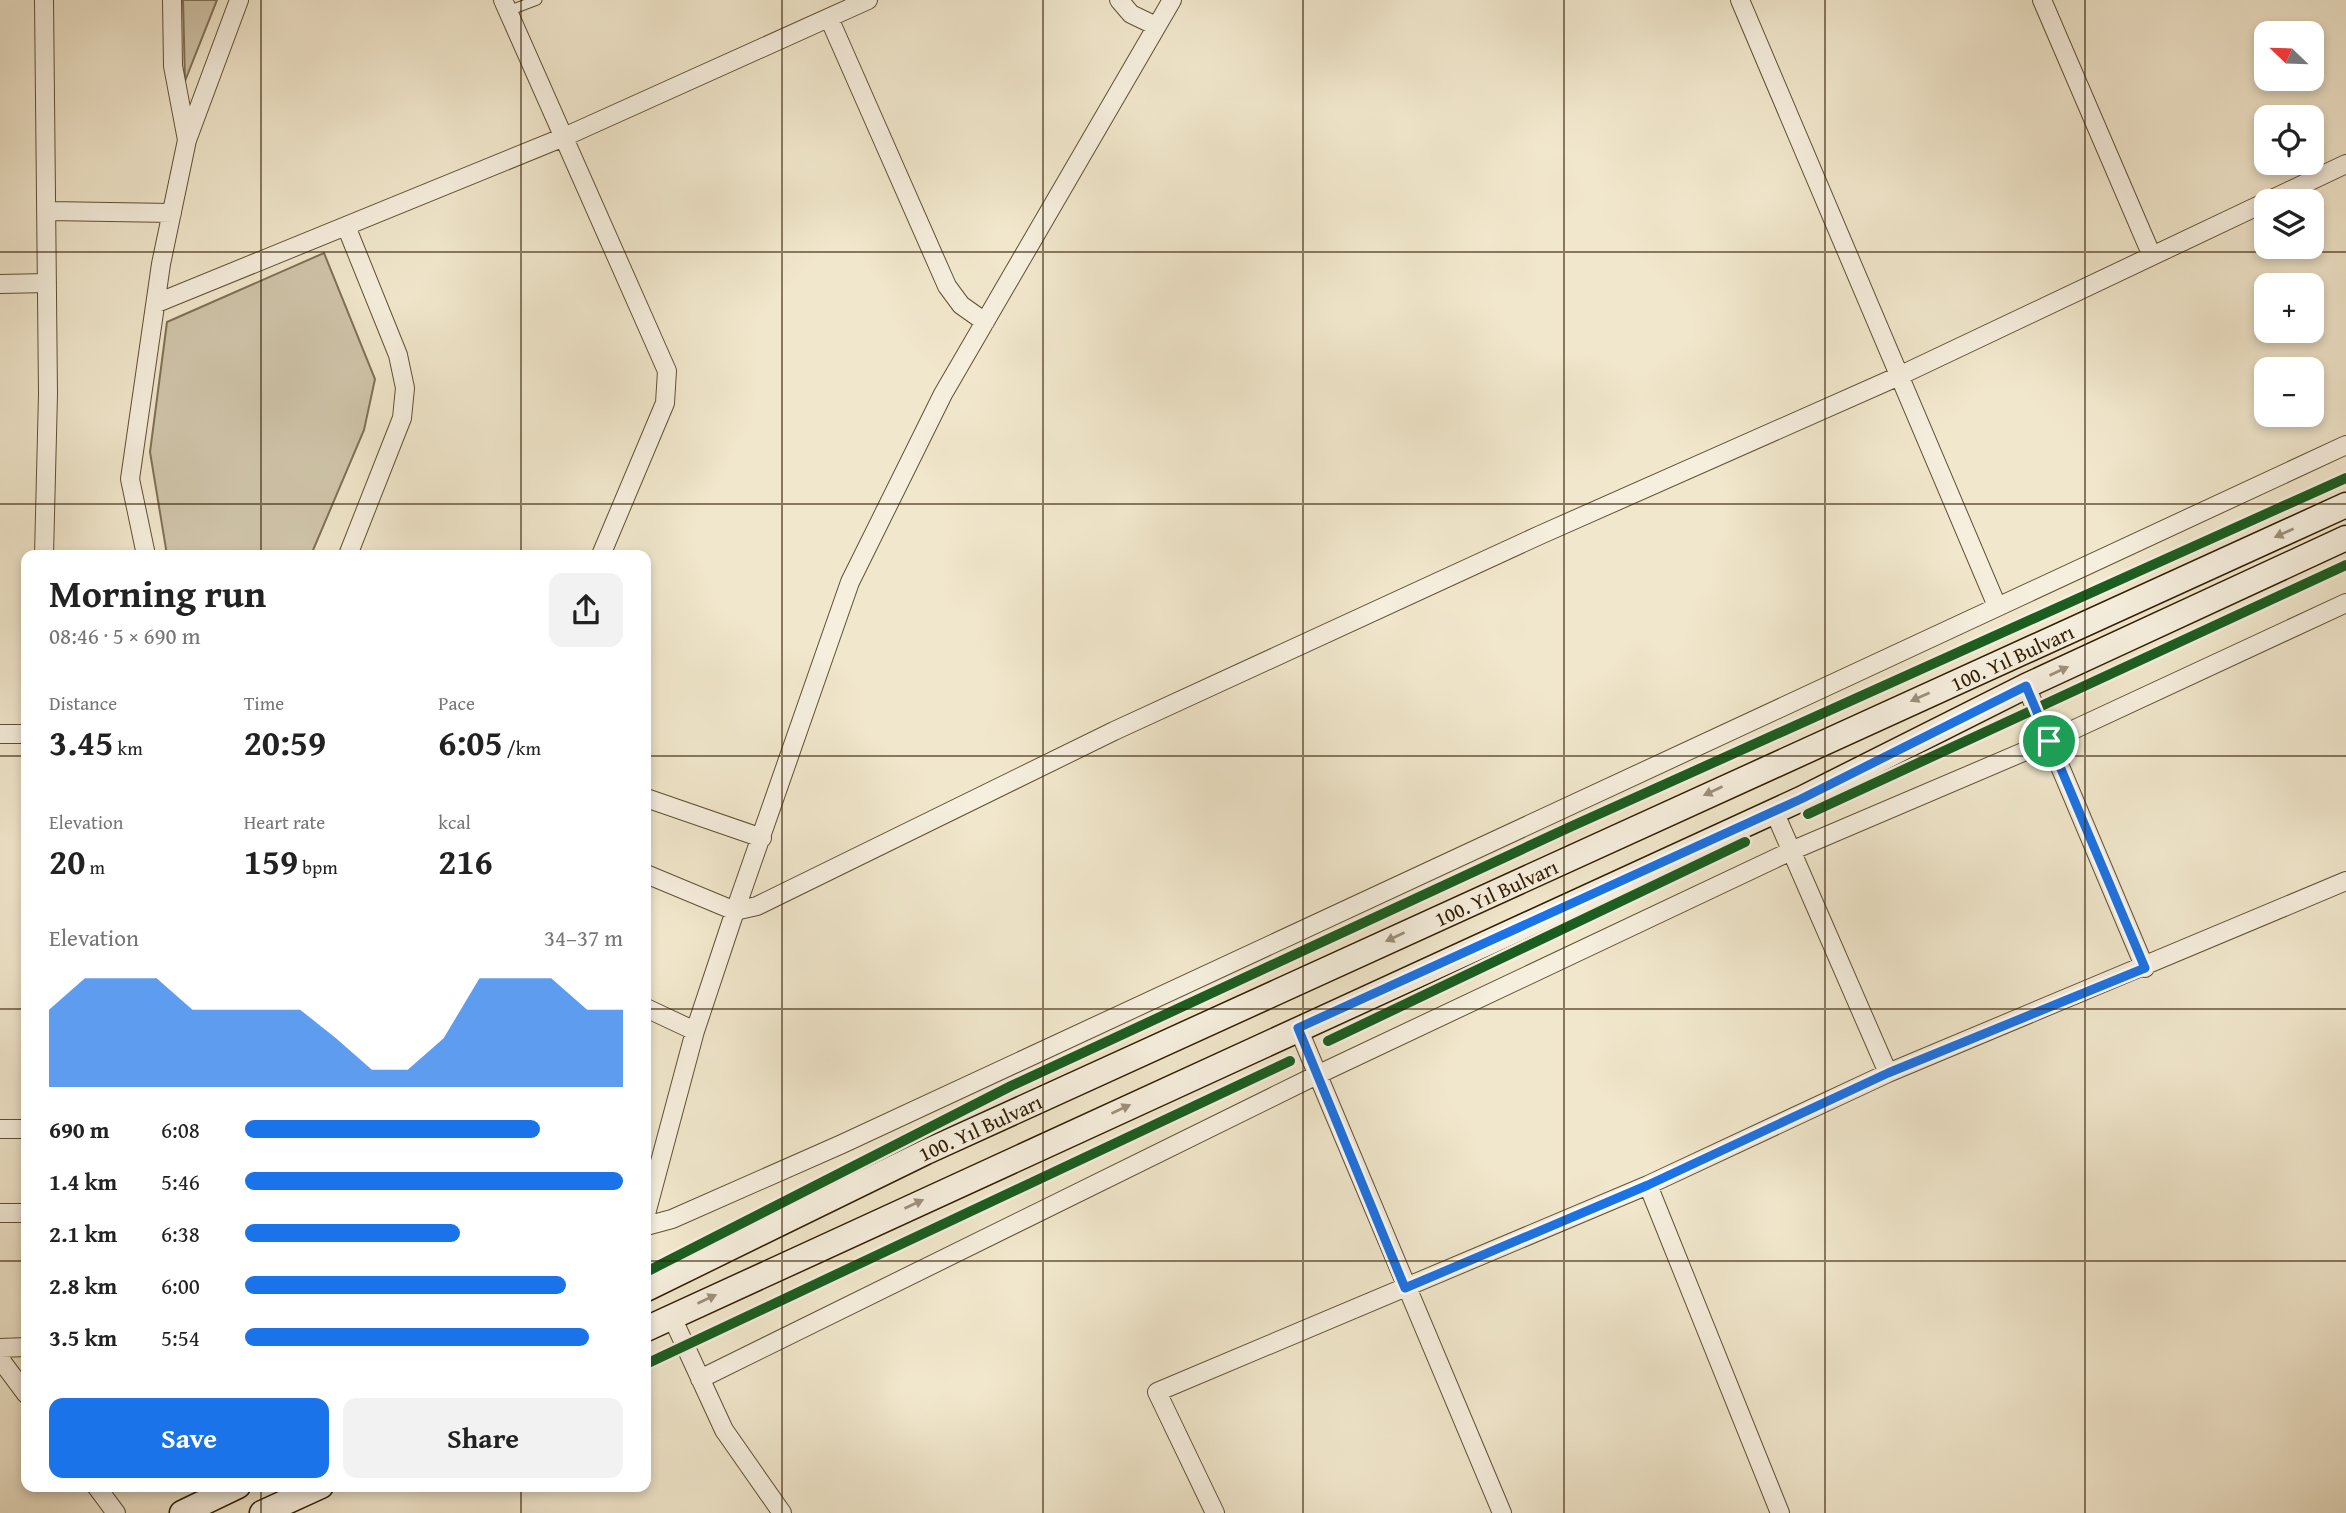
<!DOCTYPE html>
<html lang="en">
<head>
<meta charset="utf-8">
<style>
  body { margin:0; font-family:"Gentium Book Plus",serif; background:#f2f2f2; color:#222; height:100vh; display:flex; flex-direction:column; font-size:26px; white-space:nowrap }
  * { box-sizing:border-box; margin:0 }
  p { font-size:23px; color:#767676 }
  .icon { flex:none; width:38px; height:38px; fill:none; stroke:currentColor; stroke-width:2; stroke-linecap:round; stroke-linejoin:round }
  .map { position:relative; flex:1; overflow:hidden }
  .details { position:absolute; left:21px; top:550px; width:630px; height:942px; display:flex; flex-direction:column; background:#fff; border-radius:14px; box-shadow:0 4px 10px #0003 }
  .details>* { flex:none }
  .needle { width:46px; rotate:293deg }
  .fabs { position:absolute; left:2254px; top:21px; display:grid; gap:14px }
  .fabs a { display:grid; place-items:center; width:70px; height:70px; border-radius:14px; background:#fff; box-shadow:0 4px 10px #0003; font-size:35px }
  .pin { position:absolute; display:grid; place-items:center; width:60px; height:60px; color:#fff; margin:-30px; border:4px solid #fff; border-radius:50%; box-shadow:0 2px 7px #0007 }
  .round { display:grid; place-items:center; flex:none; width:74px; height:74px; border-radius:14px; background:#f2f2f2 }
  .headline { display:flex; align-items:center; justify-content:space-between; height:119px; padding:0 28px }
  h1 { font-size:38px; font-weight:800; line-height:52px }
  .figures { display:grid; grid-template-columns:repeat(3,1fr); gap:10px; height:119px; padding:7px 28px }
  .figures div { display:grid; align-content:center }
  .figures b { font-size:35px; font-weight:800 }
  .figures small { font-size:19px; font-weight:400 }
  .figures p { font-size:19px }
  .chart { height:196px; padding:14px 28px }
  .chart p { display:flex; justify-content:space-between }
  .chart svg { width:100%; height:126px; margin-top:7px; fill:#1a73e8; opacity:.7 }
  .cta { display:flex; gap:14px; margin-top:auto; padding:14px 28px }
  .cta a { flex:1; height:80px; border-radius:14px; background:#1a73e8; color:#fff; font-size:28px; font-weight:800; line-height:80px; text-align:center }
  .cta a+a { background:#f2f2f2; color:#222 }
  ul { padding:0 28px; list-style:none; font-size:23px }
  li { display:grid; grid-template-columns:112px 84px 1fr; align-items:center; height:52px }
  li i { height:18px; border-radius:9px; background:#1a73e8 }
  .map>svg:first-child { display:block }
  .green { fill:#d0c5aa; stroke:#807156; stroke-width:2 }
  .lines { fill:none; stroke-linecap:round; stroke-linejoin:round }
  .service-casing { stroke:#605034; stroke-width:11 }
  .minor-casing { stroke:#605034; stroke-width:20 }
  .secondary-casing { stroke:#301d02; stroke-width:27 }
  .service { stroke:#f6efde; stroke-width:9 }
  .minor { stroke:#f6efde; stroke-width:18 }
  .secondary { stroke:#f6efde; stroke-width:24 }
  .cycleway-casing { stroke:#f6efde; stroke-width:15 }
  .cycleway { stroke:#1b5e20; stroke-width:10 }
  .oneway { fill:#9d907b }
  .route-casing { stroke:#fff; stroke-width:14 }
  .route { stroke:#1a73e8; stroke-width:9 }
  .grid { fill:none; stroke:#301d02; stroke-width:2; stroke-opacity:0.55 }
  .labels { text-anchor:middle; dominant-baseline:central; stroke-width:7; stroke-linejoin:round; paint-order:stroke }
  .street-label { font-size:21px; fill:#301d02; stroke:#f6efde }
</style>
</head>
<body>
<div class="map">
<svg width="2346" height="1513" viewBox="0 0 2346 1513">
  <rect width="100%" height="100%" fill="#f1e7cc"/>
  <filter id="stains"><feTurbulence type="fractalNoise" baseFrequency=".00286" numOctaves="4"/><feColorMatrix values="0 0 0 0 .2 0 0 0 0 .09 0 0 0 0 .02 0 0 0 .5 -.17"/></filter>
  <radialGradient id="worn" r=".72"><stop offset=".6" stop-color="#630" stop-opacity="0"/><stop offset="1" stop-color="#630" stop-opacity=".3"/></radialGradient>
  <path class="green" d="M183 0H217L185 81Z
    M324 253 375 379 364 430 311 555H167L150 452 167 322Z"/>
  <g class="lines">
    <g class="service-casing">
      <path id="service" d="M508 11 537 0"/>
    </g>
    <g class="minor-casing">
      <path id="minor" d="M172 0 173 66 187 140
        M503 0 667 371 665 403 601 555
        M1119 0 1131 14 1156 26
        M1740 0 1997 606
        M2042 0 2152 256
        M829 18 947 286 961 305 985 322
        M2268 201 2346 164
        M48 211 172 213
        M346 226 398 355 405 388 402 418 348 555
        M0 284 47 283
        M157 303 564 137 868 0
        M44 555 48 394 44 0
        M146 555 130 479 161 264 187 140 239 0
        M2026 686 2145 968
        M0 734H26
        M646 798 762 838
        M1774 811 1888 1073
        M646 874 735 911 695 1031 646 1214
        M735 911 757 906 1114 731 1540 535 1899 376 2266 202
        M735 911 850 582 943 394 1172 0
        M646 1008 695 1031
        M1298 1028 1502 1513
        M0 1129H26
        M1648 1185 1780 1513
        M0 1213H26
        M646 1226 672 1219 842 1144 2346 445
        M671 1315 724 1430 782 1513
        M0 1348 26 1347
        M0 1359 26 1394
        M700 1379 1317 1075 1791 851 2049 741 2346 603
        M96 1486 116 1513
        M1215 1513 1157 1392 1648 1185 1888 1073 2346 881"/>
    </g>
    <g class="secondary-casing">
      <g id="secondary">
        <path id="s1" d="M646 1289 926 1152 2346 505"/>
        <path d="M646 1329 1801 799 2026 686 2346 538"/>
        <path d="M182 1513 238 1486"/>
        <path d="M262 1513 321 1486"/>
      </g>
    </g>
    <use href="#service" class="service"/>
    <use href="#minor" class="minor"/>
    <use href="#secondary" class="secondary"/>
    <g class="cycleway-casing">
      <path id="cycleway" d="M1808 814 2346 565
        M1328 1041 1745 842
        M646 1272 1011 1086 1570 827 2346 478
        M646 1364 1290 1061"/>
    </g>
    <use href="#cycleway" class="cycleway"/>
  </g>
  <defs><path id="oneway-solid" d="M-6-.8H1V-3.2L6.5 0L1 3.2V.8H-6Z" transform="scale(1.75)"/></defs>
  <g class="oneway">
    <use href="#oneway-solid" transform="translate(2284 533) rotate(156)"/>
    <use href="#oneway-solid" transform="translate(2059 671) rotate(-25)"/>
    <use href="#oneway-solid" transform="translate(1920 697) rotate(156)"/>
    <use href="#oneway-solid" transform="translate(1713 791) rotate(155)"/>
    <use href="#oneway-solid" transform="translate(1395 937) rotate(155)"/>
    <use href="#oneway-solid" transform="translate(1121 1109) rotate(-25)"/>
    <use href="#oneway-solid" transform="translate(914 1204) rotate(-25)"/>
    <use href="#oneway-solid" transform="translate(707 1299) rotate(-25)"/>
  </g>
  <g class="lines">
    <g class="route-casing">
      <path id="route" d="M2026 686 2145 968 1888 1073 1648 1185 1405 1288 1298 1028 1801 799Z"/>
    </g>
    <use href="#route" class="route"/>
  </g>
  <path class="grid" d="M261 0V555M521 0V555M782 0V1513M1043 0V1513M1303 0V1513M1564 0V1513M1825 0V1513M2085 0V1513M0 252H2346M0 504H2346M0 756H26M646 756H2346M0 1009H26M646 1009H2346M0 1261H26M646 1261H2346M261 1486V1513M521 1486V1513"/>
  <g class="labels">
    <g class="street-label">
      <text stroke="none"><textPath href="#s1" startOffset="1505">100. Yıl Bulvarı</textPath></text>
      <text stroke="none"><textPath href="#s1" startOffset="938">100. Yıl Bulvarı</textPath></text>
      <text stroke="none"><textPath href="#s1" startOffset="371">100. Yıl Bulvarı</textPath></text>
    </g>
  </g>
  <rect width="100%" height="100%" filter="url(#stains)"/>
  <rect width="100%" height="100%" fill="url(#worn)"/>
</svg>
<div class="fabs">
<a><svg class="needle" viewBox="-14 -14 28 28"><path d="M0-13l5 13h-10z" fill="#e53935"/><path d="M0 13l5-13h-10z" fill="#767676"/></svg></a>
<a><svg class="icon" aria-label="locate" viewBox="0 0 24 24"><circle cx="12" cy="12" r="6"/><path d="M12 2v4M12 18v4M2 12h4M18 12h4"/></svg></a>
<a><svg class="icon" aria-label="layers" viewBox="0 0 24 24"><path d="M12 4l9 5-9 5-9-5zM3 14l9 5 9-5"/></svg></a>
<a>+</a>
<a>−</a>
</div>
<div class="pin" style="left:2049px;top:741px;background:#1e9e55"><svg class="icon" aria-label="arrive" viewBox="0 0 24 24"><path d="M6 21V4h12l-3 4 3 4H6"/></svg></div>
<section class="details">
<div class="headline"><div><h1>Morning run</h1><p>08:46 · 5 × 690 m</p></div><a class="round"><svg class="icon" aria-label="share" viewBox="0 0 24 24"><path d="M12 15V3M7 8l5-5 5 5M5 13v7h14v-7"/></svg></a></div>
<div class="figures">
<div><p>Distance</p><b>3.45<small> km</small></b></div>
<div><p>Time</p><b>20:59</b></div>
<div><p>Pace</p><b>6:05<small> /km</small></b></div>
</div>
<div class="figures">
<div><p>Elevation</p><b>20<small> m</small></b></div>
<div><p>Heart rate</p><b>159<small> bpm</small></b></div>
<div><p>kcal</p><b>216</b></div>
</div>
<div class="chart"><p><span>Elevation</span>34–37 m</p>
<svg viewBox="0 0 160 44" preserveAspectRatio="none"><path d="M0 44V17L10 6L20 6L30 6L40 17L50 17L60 17L70 17L80 27L90 38L100 38L110 27L120 6L130 6L140 6L150 17L160 17V44z"/></svg>
</div>
<ul>
<li><b>690 m</b>6:08<i style="width:78%"></i></li>
<li><b>1.4 km</b>5:46<i style="width:100%"></i></li>
<li><b>2.1 km</b>6:38<i style="width:57%"></i></li>
<li><b>2.8 km</b>6:00<i style="width:85%"></i></li>
<li><b>3.5 km</b>5:54<i style="width:91%"></i></li>
</ul>
<div class="cta"><a>Save</a><a>Share</a></div>
</section>
</div>
</body>
</html>
